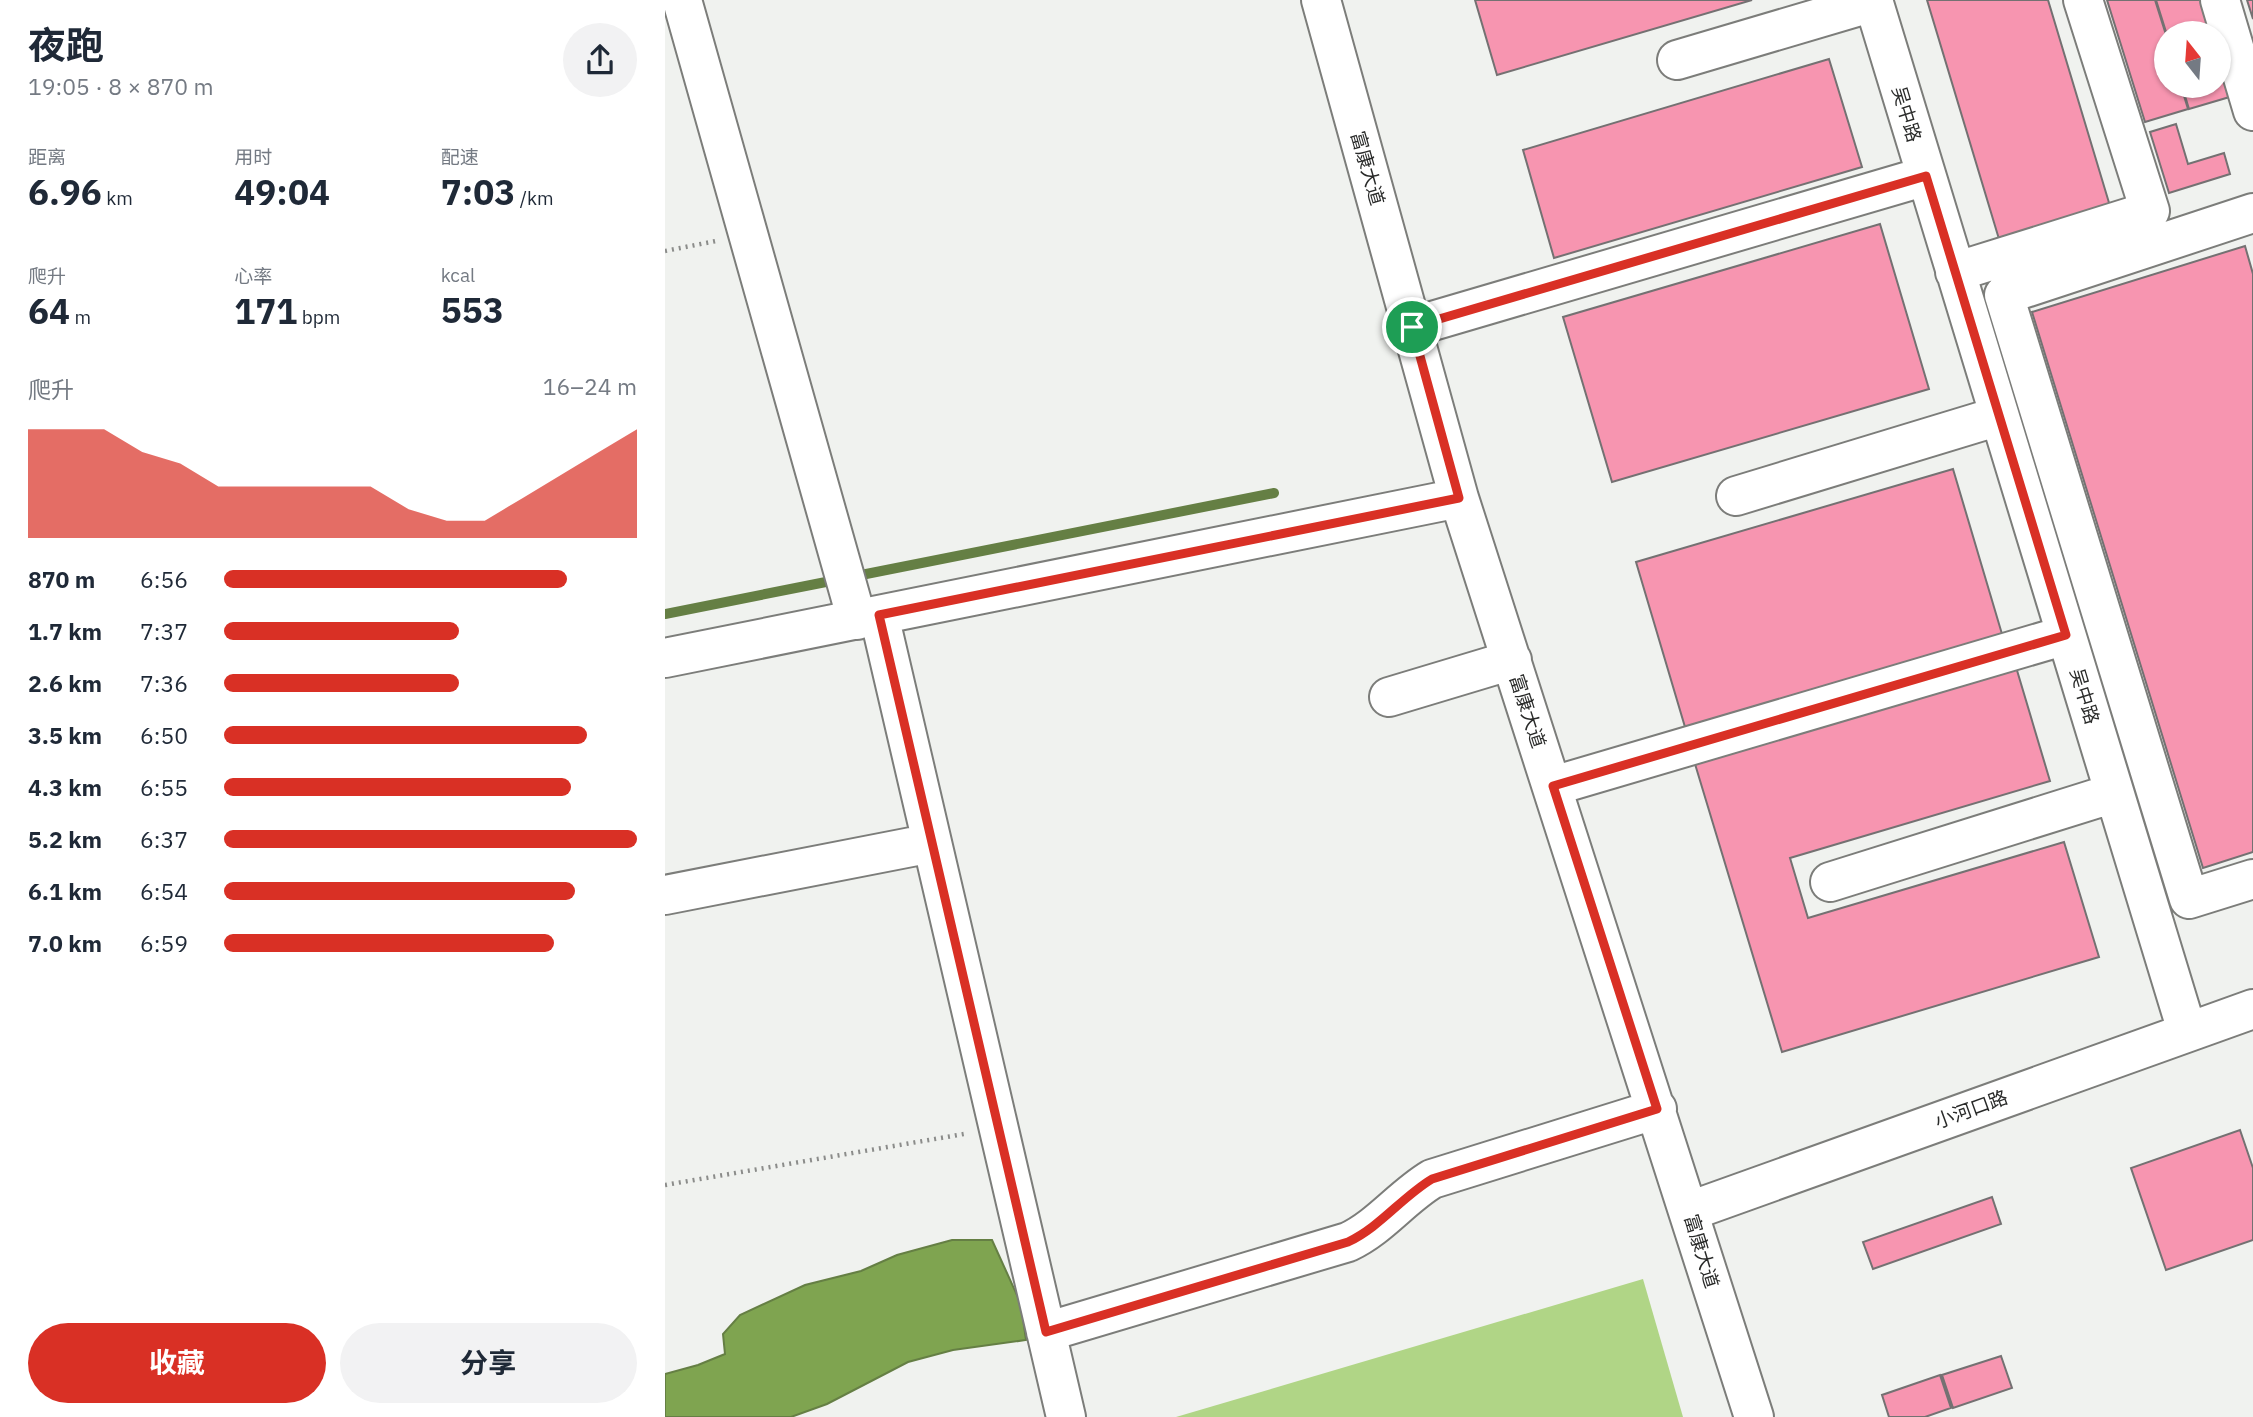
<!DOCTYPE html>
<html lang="zh">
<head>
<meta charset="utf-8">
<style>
  body { margin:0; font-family:"IBM Plex Sans","Noto Sans SC",sans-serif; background:#f2f2f3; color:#1f2937; height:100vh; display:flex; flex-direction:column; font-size:26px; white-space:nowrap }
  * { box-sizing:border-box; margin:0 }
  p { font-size:23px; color:#747a83 }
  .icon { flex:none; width:38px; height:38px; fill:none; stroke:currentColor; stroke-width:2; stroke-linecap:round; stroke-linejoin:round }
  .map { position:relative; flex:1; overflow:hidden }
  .drawer { display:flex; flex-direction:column; background:#fff; width:665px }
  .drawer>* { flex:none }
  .needle { width:46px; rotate:343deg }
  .fabs { position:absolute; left:1489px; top:21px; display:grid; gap:14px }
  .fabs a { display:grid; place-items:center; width:77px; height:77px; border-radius:50%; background:#fff; box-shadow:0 2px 5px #0004; font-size:35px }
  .pin { position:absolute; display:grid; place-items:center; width:60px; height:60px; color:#fff; margin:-30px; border:4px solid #fff; border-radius:50%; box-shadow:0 2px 7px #0007 }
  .round { display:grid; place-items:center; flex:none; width:74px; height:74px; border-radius:37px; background:#f2f2f3 }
  .summary { display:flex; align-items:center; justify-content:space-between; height:119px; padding:0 28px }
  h1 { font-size:38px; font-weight:700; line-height:52px }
  .metrics { display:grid; grid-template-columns:repeat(3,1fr); gap:10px; height:119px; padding:7px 28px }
  .metrics div { display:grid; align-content:center }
  .metrics b { font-size:35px; font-weight:700 }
  .metrics small { font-size:19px; font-weight:400 }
  .metrics p { font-size:19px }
  .chart { height:196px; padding:14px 28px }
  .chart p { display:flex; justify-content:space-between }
  .chart svg { width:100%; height:126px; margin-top:7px; fill:#d93025; opacity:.7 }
  .cta { display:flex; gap:14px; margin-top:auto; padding:14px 28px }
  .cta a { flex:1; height:80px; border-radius:42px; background:#d93025; color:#fff; font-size:28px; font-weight:700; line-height:80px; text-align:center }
  .cta a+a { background:#f2f2f3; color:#1f2937 }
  ul { padding:0 28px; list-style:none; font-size:23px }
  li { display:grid; grid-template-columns:112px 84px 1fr; align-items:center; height:52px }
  li i { height:18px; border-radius:9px; background:#d93025 }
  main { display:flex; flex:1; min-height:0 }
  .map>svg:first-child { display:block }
  .green { fill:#b0d586 }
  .water { fill:#7fa450; stroke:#657f44; stroke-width:2 }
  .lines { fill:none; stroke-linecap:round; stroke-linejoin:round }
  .stream { stroke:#657f44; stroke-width:10 }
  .building { fill:#f795b0; stroke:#747172; stroke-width:2 }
  .minor-casing { stroke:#7c7d7a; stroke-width:42 }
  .path { stroke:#8b8c8a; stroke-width:4.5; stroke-dasharray:2 5; stroke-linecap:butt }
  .minor { stroke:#fff; stroke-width:38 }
  .route-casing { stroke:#fff; stroke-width:14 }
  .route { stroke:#d93025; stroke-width:9 }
  .labels { text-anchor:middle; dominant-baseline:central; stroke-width:5; stroke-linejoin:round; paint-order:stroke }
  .street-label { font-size:19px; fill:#292a29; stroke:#fff }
</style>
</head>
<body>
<main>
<section class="drawer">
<div class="summary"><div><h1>夜跑</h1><p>19:05 · 8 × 870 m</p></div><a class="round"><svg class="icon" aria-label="share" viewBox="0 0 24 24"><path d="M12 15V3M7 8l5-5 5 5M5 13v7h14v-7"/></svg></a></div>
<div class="metrics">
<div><p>距离</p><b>6.96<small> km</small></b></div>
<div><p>用时</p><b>49:04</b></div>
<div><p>配速</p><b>7:03<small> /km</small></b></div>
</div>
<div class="metrics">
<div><p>爬升</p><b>64<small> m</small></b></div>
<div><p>心率</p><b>171<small> bpm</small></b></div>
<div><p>kcal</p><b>553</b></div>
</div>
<div class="chart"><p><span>爬升</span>16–24 m</p>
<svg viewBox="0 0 160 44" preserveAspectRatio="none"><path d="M0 44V6L10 6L20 6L30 14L40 18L50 26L60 26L70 26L80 26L90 26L100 34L110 38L120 38L130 30L140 22L150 14L160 6V44z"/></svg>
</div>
<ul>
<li><b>870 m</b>6:56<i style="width:83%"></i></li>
<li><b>1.7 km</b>7:37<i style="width:57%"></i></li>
<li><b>2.6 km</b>7:36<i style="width:57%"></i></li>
<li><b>3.5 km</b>6:50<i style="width:88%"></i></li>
<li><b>4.3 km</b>6:55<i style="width:84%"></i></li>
<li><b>5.2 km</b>6:37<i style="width:100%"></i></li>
<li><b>6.1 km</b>6:54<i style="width:85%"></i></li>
<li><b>7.0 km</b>6:59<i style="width:80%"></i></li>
</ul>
<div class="cta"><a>收藏</a><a>分享</a></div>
</section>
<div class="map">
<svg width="1588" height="1417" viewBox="0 0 1588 1417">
  <rect width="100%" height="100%" fill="#f0f2ef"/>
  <path class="green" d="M978 1279 1018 1417H511Z"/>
  <path class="water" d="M287 1240H327L356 1304 361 1340 288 1350 243 1362 162 1404 126 1417H0V1374L33 1365 60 1354 58 1334 75 1315 140 1285 196 1271 232 1255Z"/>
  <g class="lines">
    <path class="stream" d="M186 577 609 493
      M0 614 171 580"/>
  </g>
  <path class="building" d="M810 0H1087L832 75Z
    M1262 0H1383L1448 216 1337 249Z
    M1442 0H1490L1502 38V86H1516L1523 109 1480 122Z
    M1491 0H1538L1548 33H1502V35Z
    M1582 0H1588V19Z
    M1554 51 1568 96 1524 109 1517 86H1554Z
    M1164 59 1197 167 889 258 858 150Z
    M1511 124 1523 164 1559 153 1565 174 1504 193 1485 132Z
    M1215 224 1264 389 947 482 898 317Z
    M1580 246 1588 274V852L1538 868 1367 312Z
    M1288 469 1337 634 1020 727 971 562Z
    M1351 667 1385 781 1125 858 1143 918 1399 842 1434 957 1117 1052 1030 764Z
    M1575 1130 1588 1168V1240L1501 1270 1466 1168Z
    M1327 1197 1336 1224 1208 1269 1198 1242Z
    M1336 1356 1347 1388 1288 1408 1277 1375Z
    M1275 1375 1286 1408 1260 1417H1224L1217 1395Z"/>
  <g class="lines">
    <g class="minor-casing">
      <path id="minor" d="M17 0 192 620
        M656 0 794 498 1089 1417
        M1208 0 1522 1031
        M1555 0 1588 111
        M1012 60 1208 2
        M1588 213 1339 295 1524 899 1588 879
        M1290 272 1485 211 1418 0
        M747 327 1261 176
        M1071 496 1334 416
        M214 615 401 1417
        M0 658 794 498
        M724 697 847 660
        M888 786 1401 635
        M1165 882 1449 793
        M0 895 267 843
        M1025 1211 1588 1009
        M381 1332 683 1242C715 1227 737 1197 767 1179L992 1109"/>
    </g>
    <path class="path" d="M0 251 51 241
      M0 1185 299 1134"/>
    <use href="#minor" class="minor"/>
  </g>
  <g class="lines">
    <g class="route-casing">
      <path id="route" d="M1261 176 1401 635 888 786 992 1109 767 1179C737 1197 715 1227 683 1242L381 1332 214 615 794 498 747 327Z"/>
    </g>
    <use href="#route" class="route"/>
  </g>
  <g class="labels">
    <g class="street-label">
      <text transform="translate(1242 114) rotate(73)">吴中路</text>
      <text transform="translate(703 168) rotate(74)">富康大道</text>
      <text transform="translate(1420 696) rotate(73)">吴中路</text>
      <text transform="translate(863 711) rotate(72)">富康大道</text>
      <text transform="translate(1306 1109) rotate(-20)">小河口路</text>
      <text transform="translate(1037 1251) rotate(73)">富康大道</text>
    </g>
  </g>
</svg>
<div class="fabs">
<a><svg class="needle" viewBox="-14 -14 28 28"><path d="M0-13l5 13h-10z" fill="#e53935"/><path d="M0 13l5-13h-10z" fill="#747a83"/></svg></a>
</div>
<div class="pin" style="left:747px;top:327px;background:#1e9e55"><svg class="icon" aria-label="arrive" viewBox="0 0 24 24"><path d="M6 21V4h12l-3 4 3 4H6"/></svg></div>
</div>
</main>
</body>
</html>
